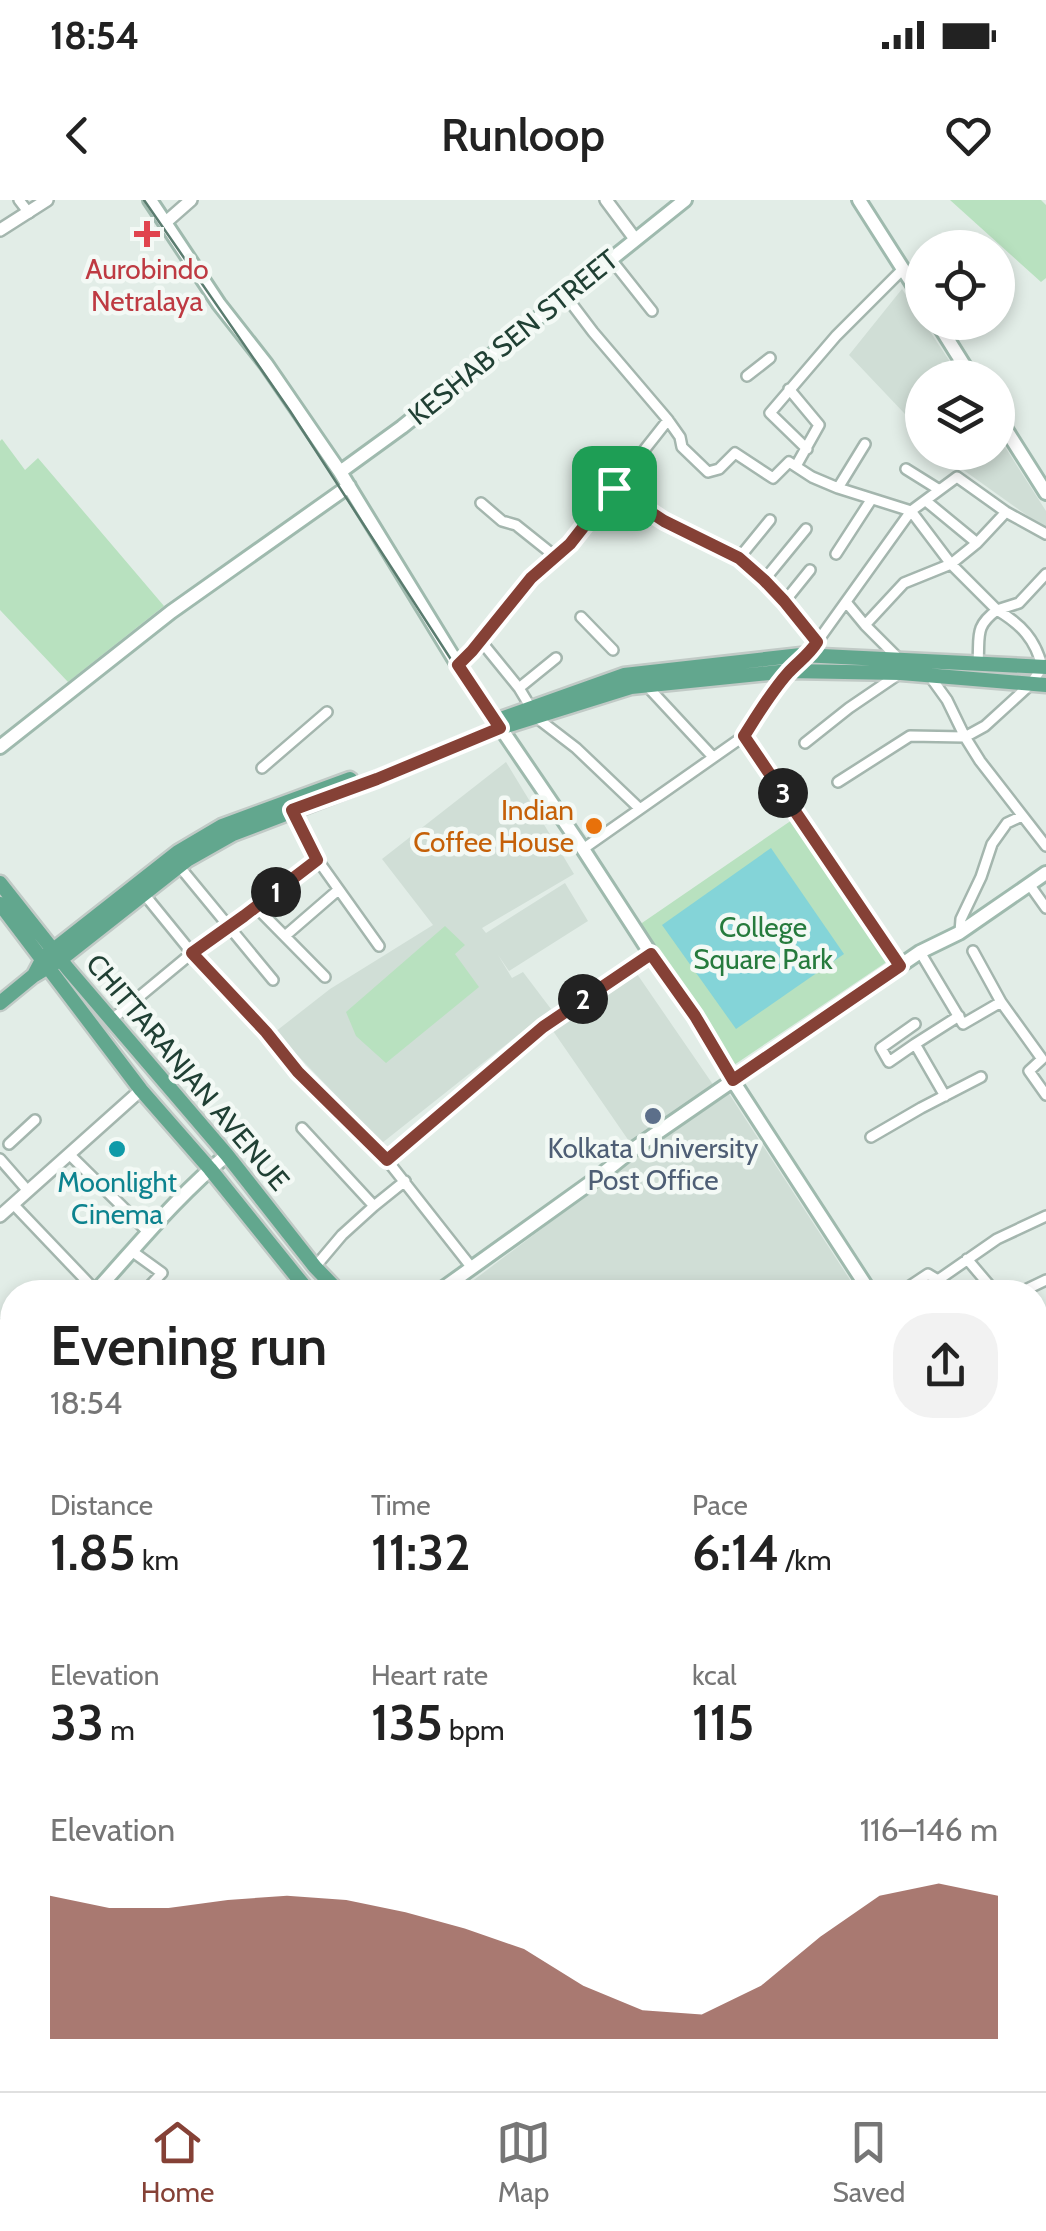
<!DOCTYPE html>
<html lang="en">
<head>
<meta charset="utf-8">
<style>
  body { margin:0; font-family:Cabin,sans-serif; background:#f2f2f2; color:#222; height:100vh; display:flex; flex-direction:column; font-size:38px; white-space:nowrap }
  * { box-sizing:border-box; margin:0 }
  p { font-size:32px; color:#767676 }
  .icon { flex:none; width:55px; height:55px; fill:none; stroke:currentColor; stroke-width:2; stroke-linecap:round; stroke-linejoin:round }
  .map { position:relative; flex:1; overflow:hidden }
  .sheet { position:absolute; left:0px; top:1080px; width:1048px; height:812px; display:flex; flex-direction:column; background:#fff; border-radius:40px 40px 0 0; box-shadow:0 5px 15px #0003 }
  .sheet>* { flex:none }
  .controls { position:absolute; left:905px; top:30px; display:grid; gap:20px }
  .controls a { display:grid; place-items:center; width:110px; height:110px; border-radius:50%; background:#fff; box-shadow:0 5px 15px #0003; font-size:50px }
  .pin { position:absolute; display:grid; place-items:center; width:85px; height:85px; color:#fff; margin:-42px; border-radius:20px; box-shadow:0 5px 15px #0006 }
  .km { position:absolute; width:50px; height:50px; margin:-25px; border-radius:50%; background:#222; color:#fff; font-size:28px; line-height:50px; text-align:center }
  .round { display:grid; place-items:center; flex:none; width:105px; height:105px; border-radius:40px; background:#f2f2f2 }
  .overview { display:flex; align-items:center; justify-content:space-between; height:170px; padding:0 50px }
  h1 { font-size:55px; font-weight:600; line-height:75px }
  .metrics { display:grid; grid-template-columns:repeat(3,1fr); gap:15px; height:170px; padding:10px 50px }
  .metrics div { display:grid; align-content:center }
  .metrics b { font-size:50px; font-weight:600 }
  .metrics small { font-size:28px; font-weight:400 }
  .metrics p { font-size:28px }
  .chart { height:280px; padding:20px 50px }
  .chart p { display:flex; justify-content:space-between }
  .chart svg { width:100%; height:180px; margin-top:10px; fill:#854136; opacity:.7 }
  .status { display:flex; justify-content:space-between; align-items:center; height:70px; padding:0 50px; background:#fff; direction:ltr }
  .status svg { height:28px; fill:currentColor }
  header { display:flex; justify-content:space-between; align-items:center; height:130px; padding:0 50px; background:#fff; font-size:45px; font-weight:600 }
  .tab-bar { display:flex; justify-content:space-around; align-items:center; height:140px; border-top:2px solid #e0e0e0; background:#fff; font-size:28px; color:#767676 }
  .tab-bar a { display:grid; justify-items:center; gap:5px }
  .tab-bar .active { color:#854136 }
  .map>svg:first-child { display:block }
  .built { fill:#d0ded6 }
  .green { fill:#b8e1bf }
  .water { fill:#84d4d8 }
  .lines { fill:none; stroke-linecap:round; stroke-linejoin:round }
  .minor-casing { stroke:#a4b6ae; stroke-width:14 }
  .tertiary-casing { stroke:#a4b6ae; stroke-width:16 }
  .secondary-casing { stroke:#9fbaae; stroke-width:18 }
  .primary-casing { stroke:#c1cac6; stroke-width:19 }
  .minor { stroke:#fff; stroke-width:9 }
  .tertiary { stroke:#fff; stroke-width:11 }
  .secondary { stroke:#fff; stroke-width:12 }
  .primary { stroke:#62a78e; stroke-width:14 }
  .tram { stroke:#5a7c6f; stroke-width:2.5 }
  .route-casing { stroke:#fff; stroke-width:20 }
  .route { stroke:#854136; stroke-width:12 }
  .health-dot { fill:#e0444e; stroke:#f3f9f5; stroke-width:4 }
  .food-dot { fill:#e8710a; stroke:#f3f9f5; stroke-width:4 }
  .service-dot { fill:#5c6f8a; stroke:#f3f9f5; stroke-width:4 }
  .culture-dot { fill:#0f9aa8; stroke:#f3f9f5; stroke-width:4 }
  .labels { text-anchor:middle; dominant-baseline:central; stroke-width:9; stroke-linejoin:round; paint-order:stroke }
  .health-label { font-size:28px; fill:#be3a42; stroke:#f3f9f5 }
  .street-label { font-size:28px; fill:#204034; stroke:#f3f9f5 }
  .food-label { font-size:28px; fill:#c56008; stroke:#f3f9f5; text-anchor:end }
  .park-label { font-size:28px; fill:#267b3d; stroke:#f3f9f5 }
  .service-label { font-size:28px; fill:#4e5e75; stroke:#f3f9f5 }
  .culture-label { font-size:28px; fill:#0d838f; stroke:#f3f9f5 }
</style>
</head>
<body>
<div class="status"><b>18:54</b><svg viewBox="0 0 49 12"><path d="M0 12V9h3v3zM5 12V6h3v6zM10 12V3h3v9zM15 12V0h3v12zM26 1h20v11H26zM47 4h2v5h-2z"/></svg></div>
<header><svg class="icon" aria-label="back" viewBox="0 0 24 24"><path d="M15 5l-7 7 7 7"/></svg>Runloop<svg class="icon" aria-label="heart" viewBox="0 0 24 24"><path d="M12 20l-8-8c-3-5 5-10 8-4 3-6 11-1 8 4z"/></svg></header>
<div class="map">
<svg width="1046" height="1891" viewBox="0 0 1046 1891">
  <rect width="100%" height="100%" fill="#e2ede7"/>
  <path class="built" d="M902 89 960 177 922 178V232L849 155Z
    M998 236 1046 311V329L955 264 943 253 998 252Z
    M506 562 574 674 482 728 486 733 565 683 588 721 509 771 498 755 512 778 523 772 551 809 382 943 275 832 330 789 433 725 382 659Z
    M635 771 714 886 631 944 551 828Z
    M726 889 858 1092H458Z"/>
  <path class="green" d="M950 0H1041L1046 5V78L1041 82Z
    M2 239 25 270 38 258 164 406 68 482 0 410V241Z
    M792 620 888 761 734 865 639 725Z
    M445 726 465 745 455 754 479 787 386 863 356 836 346 812Z"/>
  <path class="water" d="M771 648 844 754 736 829 662 725Z"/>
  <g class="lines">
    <g class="minor-casing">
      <path id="minor" d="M19 0 29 13
        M610 58 652 111
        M565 95 593 132 668 220 680 237 682 247 708 272 719 269 735 253 773 278 789 262 812 277 838 288 911 311 951 364 997 410 1019 403 1046 374
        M747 176 770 158
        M789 189 819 225 796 266
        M807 249 770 213 836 136 903 69
        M906 269 938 289
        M613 288 663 321 739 358 765 379 785 401 817 442
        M838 288 865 244
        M926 301 977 343
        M481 303 502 321 516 325 556 357
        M836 354 871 300
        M739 358 770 320
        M765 379 806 329
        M785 401 810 370
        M846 402 865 425 899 459
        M581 417 613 450
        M865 425 904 383 951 364 977 343 1006 312
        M480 440 519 488 556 458
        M807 456 911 311 957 277 1006 312 1046 334
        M458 465 472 451 531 378 570 344 668 220
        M929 475 947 500 965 537 980 561 1046 646
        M647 486 713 557
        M519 488 537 518 576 548 640 609
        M744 536 900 766
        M805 543 849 508 899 474
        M262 568 327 512
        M838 582 910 536 965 537 985 526 1031 484 1042 467C1036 440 1021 424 997 410 974 427 980 436 978 462
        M292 610 317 659 379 746
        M583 649 744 536 768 498 788 473
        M179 666 273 780
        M1029 684 1046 708
        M144 694 192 753 266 831 298 871 387 960 472 1068
        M256 707 325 777
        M960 732 961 719 981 677 992 644 1007 623 1022 616
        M285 736 337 691
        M973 751 1001 802 1042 859 1029 871 1046 895
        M920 752 963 824 1001 802
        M110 821 192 753 317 659
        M915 824 881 848 889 862 915 844
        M945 896 915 844 959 816
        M302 928 374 1006 405 981
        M871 937 921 908 981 877
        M9 944 35 920
        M69 954 149 1033
        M0 959 28 991
        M387 960 543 827 651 754
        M13 1004 96 1091
        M133 1052 162 1073 144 1092
        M967 1059 995 1092
        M315 1067 342 1035 374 1006
        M938 1080 949 1092
        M288 1092 300 1081
        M901 1092 928 1074 938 1080 997 1039 1046 1016
        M1021 1092 1046 1080
        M0 1125 12 1138
        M1035 1139 1046 1160
        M1035 1261 1046 1278
        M0 1339 12 1329
        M511 1880 519 1891
        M612 1880 621 1891
        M660 1880 662 1883 701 1891
        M737 1880 749 1891
        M813 1880 834 1891
        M207 1891 219 1880
        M251 1891 262 1880
        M716 1891 733 1880
        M773 1891 786 1880"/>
    </g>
    <g class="tertiary-casing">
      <path id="tertiary" d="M606 0 635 39
        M166 22 191 0
        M0 30 47 0
        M0 1016 141 890
        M1035 1304 1046 1300
        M93 1891 107 1880
        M1039 1891 1046 1881"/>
    </g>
    <g class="secondary-casing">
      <path id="secondary" d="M150 0 219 104 266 164 340 272 458 465 583 649 651 754 695 816 733 881 870 1092
        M859 0 922 99
        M937 122 972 178
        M998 217 1046 293
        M340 272 402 227 685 0
        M0 547 171 412 349 286
        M95 1092C137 1046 178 995 227 955
        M438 1092 597 978 632 950 920 752 959 733 1046 673
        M0 1199 12 1185
        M1035 1367 1046 1385
        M0 1435 12 1425
        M1035 1557 1046 1549
        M0 1832 12 1847
        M40 1880 50 1891
        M571 1891 587 1880"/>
    </g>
    <g class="primary-casing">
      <path id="primary" d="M495 521 624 475 801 455 1046 467
        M0 683 68 769 227 955 315 1067 339 1092
        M0 704 141 890 210 969 309 1092
        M34 775 43 758 52 751 178 652 222 626 350 579
        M0 803 33 776 60 760 187 660 233 634 377 579 500 528 631 487 789 471 901 473 1046 485
        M921 1880 930 1891
        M946 1880 955 1891"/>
    </g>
    <use href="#minor" class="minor"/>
    <use href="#tertiary" class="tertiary"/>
    <use href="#secondary" class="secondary"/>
    <use href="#primary" class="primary"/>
    <path class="tram" d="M144 0 290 211 476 498
      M495 520 500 528
      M0 1834 12 1849
      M41 1880 50 1891"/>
  </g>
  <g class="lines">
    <g class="route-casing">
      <path id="route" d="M614 288 664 321 739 358 764 380 784 401 817 442C809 455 798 462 788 473 771 492 758 514 744 536L900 766 733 880 695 816 651 754 543 827 387 960 298 872 266 832 192 753 244 716 317 660 292 610 377 579 500 528 458 465 472 451 531 378 570 344Z"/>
    </g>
    <use href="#route" class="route"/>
  </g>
  <path class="health-dot" d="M142 19h10v10h10v10h-10v10h-10v-10h-10v-10h10z"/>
  <circle class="food-dot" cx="594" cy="626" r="10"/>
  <circle class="service-dot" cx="653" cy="916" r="10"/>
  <circle class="culture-dot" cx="117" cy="949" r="10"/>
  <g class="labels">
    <g class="health-label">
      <text x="147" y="69">Aurobindo<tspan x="147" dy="32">Netralaya</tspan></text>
    </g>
    <g class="street-label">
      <text transform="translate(513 137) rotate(-39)">KESHAB SEN STREET</text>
      <text transform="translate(188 872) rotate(50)">CHITTARANJAN AVENUE</text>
    </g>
    <g class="food-label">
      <text x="574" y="610">Indian<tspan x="574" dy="32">Coffee House</tspan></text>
    </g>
    <g class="park-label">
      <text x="763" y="727">College<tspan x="763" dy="32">Square Park</tspan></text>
    </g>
    <g class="service-label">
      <text x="653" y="948">Kolkata University<tspan x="653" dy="32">Post Office</tspan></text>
    </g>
    <g class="culture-label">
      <text x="117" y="982">Moonlight<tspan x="117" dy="32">Cinema</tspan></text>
    </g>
  </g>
</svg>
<div class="controls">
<a><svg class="icon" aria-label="locate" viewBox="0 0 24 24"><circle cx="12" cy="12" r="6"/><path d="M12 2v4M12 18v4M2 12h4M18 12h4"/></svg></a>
<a><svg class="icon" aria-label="layers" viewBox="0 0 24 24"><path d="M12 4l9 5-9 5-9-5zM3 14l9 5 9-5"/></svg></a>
</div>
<div class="pin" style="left:614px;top:288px;background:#1e9e55"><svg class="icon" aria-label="arrive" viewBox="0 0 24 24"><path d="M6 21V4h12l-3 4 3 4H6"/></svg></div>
<b class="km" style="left:276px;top:692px">1</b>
<b class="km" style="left:583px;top:799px">2</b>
<b class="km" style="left:783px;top:593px">3</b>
<section class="sheet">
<div class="overview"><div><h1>Evening run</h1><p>18:54</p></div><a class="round"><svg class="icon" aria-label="share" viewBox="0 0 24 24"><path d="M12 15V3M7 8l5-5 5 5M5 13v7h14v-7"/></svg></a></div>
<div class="metrics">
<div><p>Distance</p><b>1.85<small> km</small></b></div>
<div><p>Time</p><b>11:32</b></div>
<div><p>Pace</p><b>6:14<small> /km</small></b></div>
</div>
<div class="metrics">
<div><p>Elevation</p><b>33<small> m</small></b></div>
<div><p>Heart rate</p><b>135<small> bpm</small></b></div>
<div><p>kcal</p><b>115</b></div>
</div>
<div class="chart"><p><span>Elevation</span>116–146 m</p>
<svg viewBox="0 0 160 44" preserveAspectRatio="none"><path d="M0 44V9L10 12L20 12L30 10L40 9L50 10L60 13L70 17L80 22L90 31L100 37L110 38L120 31L130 19L140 9L150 6L160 9V44z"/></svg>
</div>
</section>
</div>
<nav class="tab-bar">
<a class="active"><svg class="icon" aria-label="home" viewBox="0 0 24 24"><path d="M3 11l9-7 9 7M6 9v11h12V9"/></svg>Home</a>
<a><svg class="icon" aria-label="map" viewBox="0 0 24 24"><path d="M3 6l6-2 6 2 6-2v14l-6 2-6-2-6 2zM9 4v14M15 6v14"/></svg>Map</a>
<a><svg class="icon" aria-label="saved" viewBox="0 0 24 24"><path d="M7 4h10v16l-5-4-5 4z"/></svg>Saved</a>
</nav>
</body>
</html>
